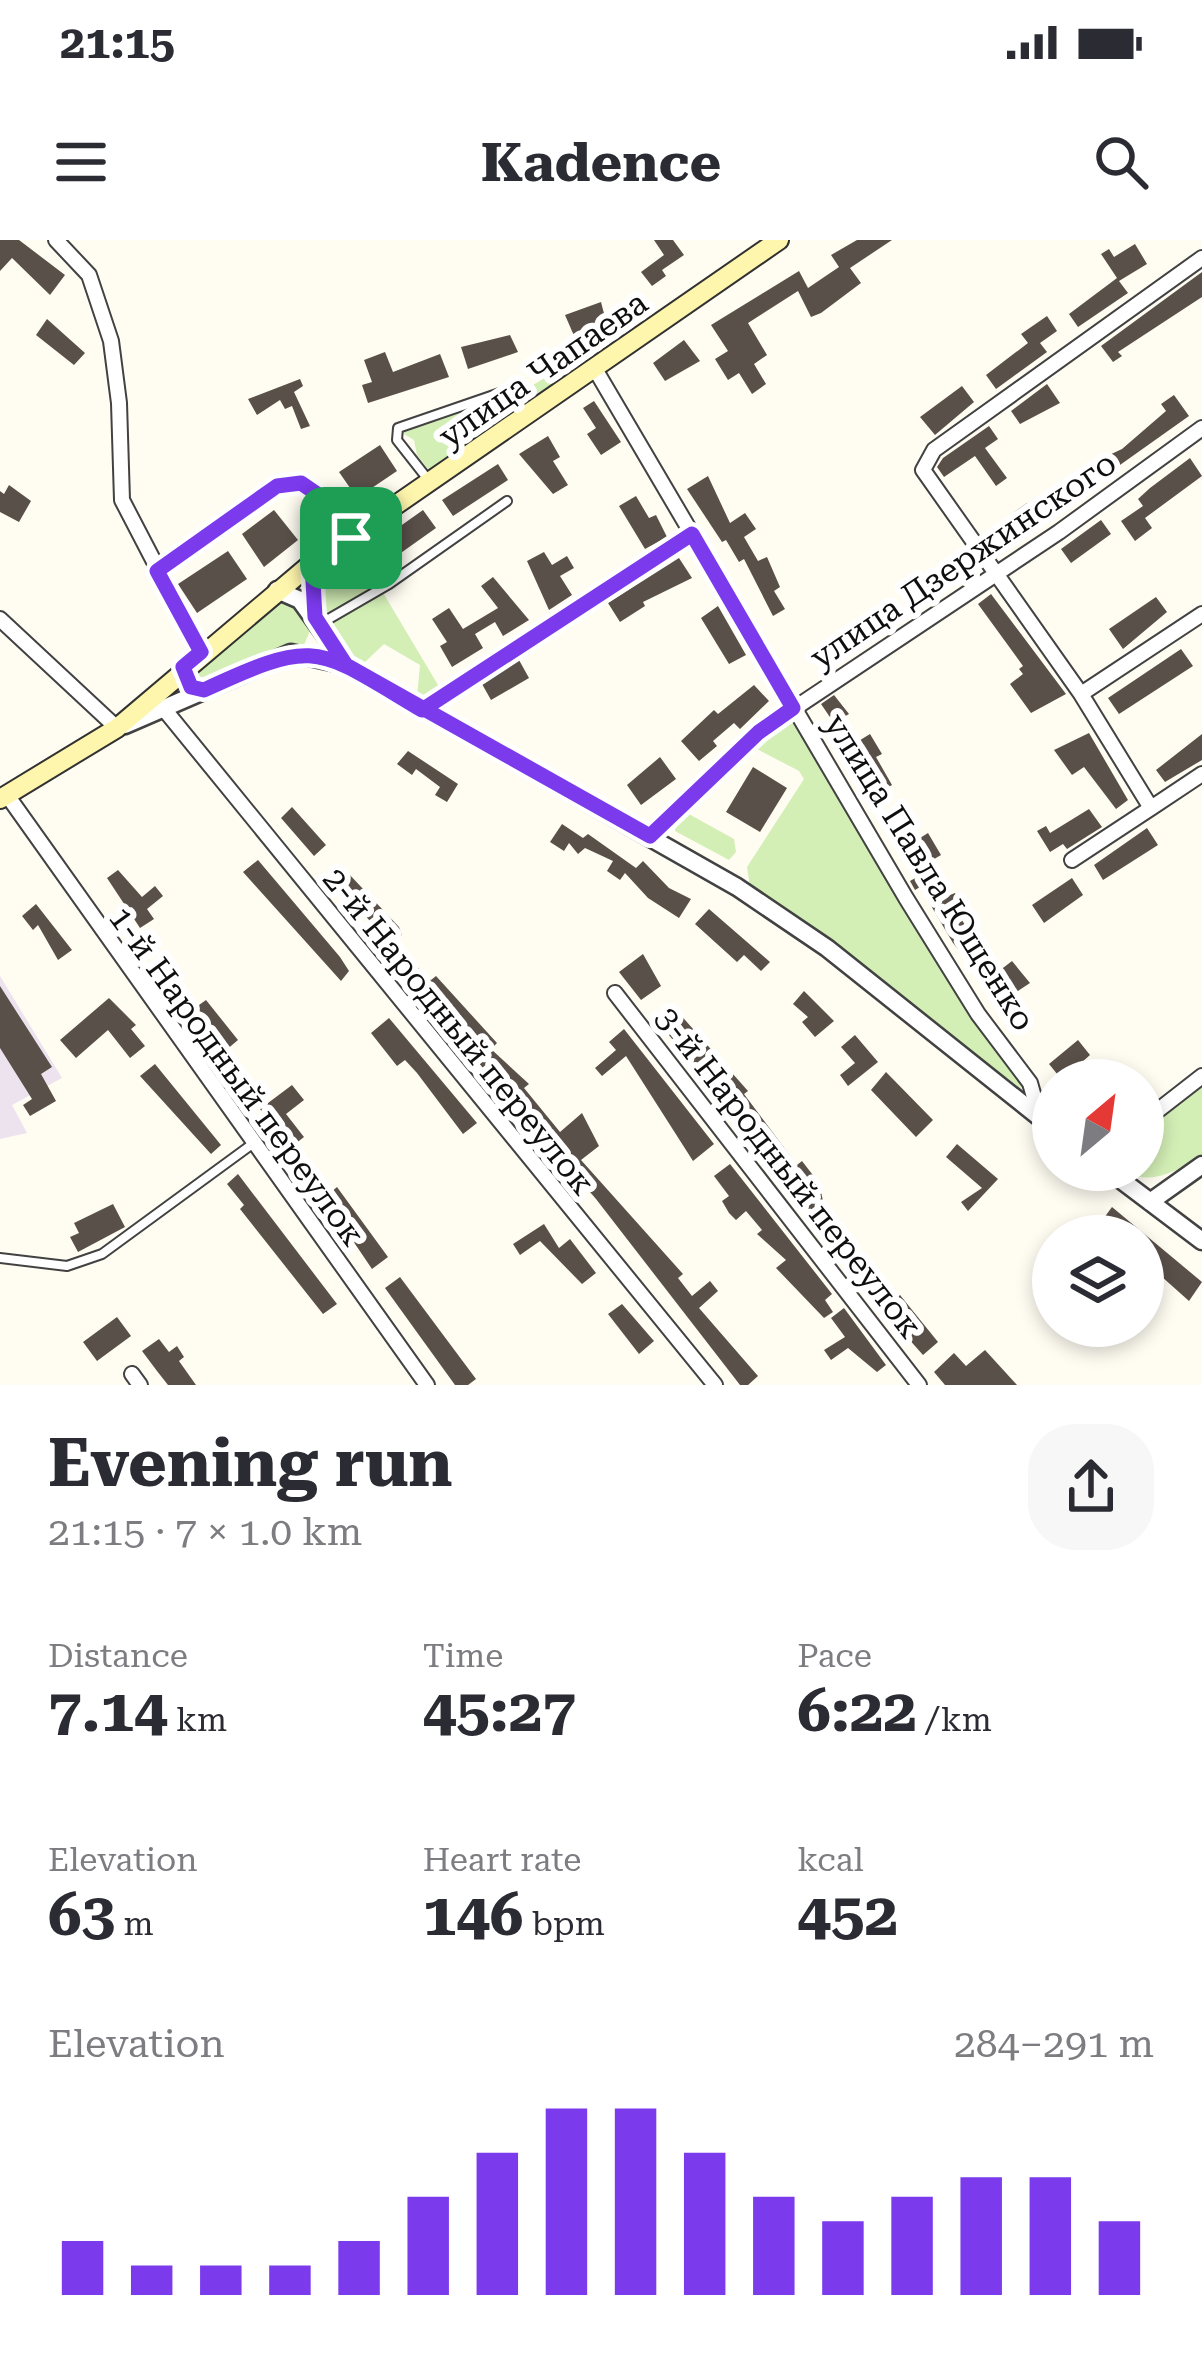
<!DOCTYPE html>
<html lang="en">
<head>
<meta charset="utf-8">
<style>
  body { margin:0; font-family:"Roboto Serif",serif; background:#f7f7f7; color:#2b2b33; height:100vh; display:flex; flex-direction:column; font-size:45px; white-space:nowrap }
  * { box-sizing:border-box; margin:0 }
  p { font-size:39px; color:#7c7c81 }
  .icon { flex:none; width:66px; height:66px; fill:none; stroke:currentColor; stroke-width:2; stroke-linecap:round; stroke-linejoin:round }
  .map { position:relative; height:1145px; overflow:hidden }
  .sheet { display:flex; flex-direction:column; background:#fff; flex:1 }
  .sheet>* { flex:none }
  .needle { width:78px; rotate:29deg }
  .buttons { position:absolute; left:1032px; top:819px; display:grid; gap:24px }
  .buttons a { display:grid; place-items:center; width:132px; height:132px; border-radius:50%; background:#fff; box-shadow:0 6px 18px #0003; font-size:60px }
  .pin { position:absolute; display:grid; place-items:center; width:102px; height:102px; color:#fff; margin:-51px; border-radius:24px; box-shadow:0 6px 18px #0006 }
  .round { display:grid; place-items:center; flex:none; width:126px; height:126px; border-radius:48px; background:#f7f7f7 }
  .overview { display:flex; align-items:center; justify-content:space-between; height:204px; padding:0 48px }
  h1 { font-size:66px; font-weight:700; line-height:90px }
  .stats { display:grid; grid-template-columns:repeat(3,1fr); gap:18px; height:204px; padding:12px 48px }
  .stats div { display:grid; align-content:center }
  .stats b { font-size:60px; font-weight:700 }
  .stats small { font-size:33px; font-weight:400 }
  .stats p { font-size:33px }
  .chart { height:336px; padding:24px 48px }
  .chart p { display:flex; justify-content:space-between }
  .chart svg { width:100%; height:216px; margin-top:12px; stroke:#7c3aed; stroke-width:6 }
  .status { display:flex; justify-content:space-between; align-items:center; height:84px; padding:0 60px; background:#fff; direction:ltr }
  .status svg { height:33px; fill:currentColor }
  header { display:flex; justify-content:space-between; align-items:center; height:156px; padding:0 48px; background:#fff; font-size:54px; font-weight:700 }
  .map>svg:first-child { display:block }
  .industrial { fill:#ede3ef }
  .green { fill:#d4efb6 }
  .building { fill:#5a504a }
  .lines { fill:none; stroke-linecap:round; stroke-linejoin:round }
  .service-casing { stroke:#424242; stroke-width:12 }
  .minor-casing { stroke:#424242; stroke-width:18 }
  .tertiary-casing { stroke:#424242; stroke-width:21 }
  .secondary-casing { stroke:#313131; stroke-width:22 }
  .service { stroke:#fff; stroke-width:8 }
  .minor { stroke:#fff; stroke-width:14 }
  .tertiary { stroke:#fff; stroke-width:16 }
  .secondary { stroke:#fff6ad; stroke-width:18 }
  .route-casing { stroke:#fff; stroke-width:24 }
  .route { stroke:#7c3aed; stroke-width:15 }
  .labels { text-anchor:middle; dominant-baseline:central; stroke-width:12; stroke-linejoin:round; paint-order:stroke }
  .street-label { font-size:33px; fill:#0f0f0f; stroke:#fff }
</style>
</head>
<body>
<div class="status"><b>21:15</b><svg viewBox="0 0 49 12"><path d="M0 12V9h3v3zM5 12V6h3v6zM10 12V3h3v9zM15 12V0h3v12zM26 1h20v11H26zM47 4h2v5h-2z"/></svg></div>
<header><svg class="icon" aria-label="menu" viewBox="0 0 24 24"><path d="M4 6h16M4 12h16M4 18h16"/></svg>Kadence<svg class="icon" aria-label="search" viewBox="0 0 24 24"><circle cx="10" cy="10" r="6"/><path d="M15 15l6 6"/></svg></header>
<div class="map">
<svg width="1202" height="1145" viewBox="0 0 1202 1145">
  <rect width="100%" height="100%" fill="#fffcf2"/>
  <path class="industrial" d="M0 736 62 838 12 865 27 893 0 899Z"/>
  <path class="green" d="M568 124 570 137 431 233 417 215 414 200 404 194 408 185 528 148Z
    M354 304 441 450 417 457 420 425 384 404 364 423 356 422C327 395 321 366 317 328Z
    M277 360 298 364 312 386 304 405C281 409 207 443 196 437L195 429Z
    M785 482 798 484 1023 850 750 647 747 627 804 539 799 531 755 508Z
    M687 573 734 599 736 612 729 620 675 591 677 578Z
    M1202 840V914C1177 932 1150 947 1121 930H1143V886Z"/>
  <path class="building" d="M0 0H19L65 35 50 55 12 18 0 31Z
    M654 0H673L684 15 662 30 666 36 652 46 641 32 664 15Z
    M857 0H892L850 28 861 43 821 73 811 77 798 51 748 83 767 115 754 124 766 144 752 154 739 133 728 140 715 119 728 111 711 85 799 31 808 48 839 27 831 15Z
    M1135 4 1147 24 1119 41 1128 53 1078 87 1069 74 1117 38 1101 14 1109 9 1114 17Z
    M1202 32V57L1118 112 1122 116 1113 122 1101 106Z
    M601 62 607 85 575 98 565 75Z
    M1047 76 1057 91 1040 103 1047 112 996 149 986 135 1028 103 1021 94Z
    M47 79 85 113 74 125 36 95Z
    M510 95 518 112 468 129 461 107Z
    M684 100 700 121 665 141 653 123Z
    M385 112 393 132 440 114 449 137 368 163 362 145 372 142 364 120Z
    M300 139 303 146 294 152 310 186 301 189 292 166 285 169 280 160 257 175 248 159Z
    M1047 144 1060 163 1020 184 1011 171Z
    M962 146 974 162 935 195 920 177Z
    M1174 155 1189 176 996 313 985 299 1017 276 1014 272 1027 263 1033 272 1093 232 1088 225 1122 209 1166 171 1161 164Z
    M594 161 621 202 601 215 587 194 596 188 583 168Z
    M989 186 998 199 985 208 1007 238 996 246 975 216 944 237 937 227 943 218Z
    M548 196 560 217 553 221 568 245 553 254 519 214Z
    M380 205 397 231 357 258 339 232Z
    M1190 218 1202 236 1145 278 1152 288 1135 301 1121 281 1143 266 1138 259 1150 248Z
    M498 224 508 240 453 276 442 260Z
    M708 236 730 283 745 273 756 289 744 297 758 321 767 317 780 347 774 351 785 369 773 376 744 319 739 322 726 300 722 302 687 249Z
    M9 245 31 261 19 282 0 272V251L4 254Z
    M636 256 649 278 656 275 667 297 645 309 619 266Z
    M274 270 298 300 264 327 242 294Z
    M423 270 436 288 381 327 368 309Z
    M1101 280 1111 294 1071 323 1061 309Z
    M228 311 247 339 197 373 178 344Z
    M544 312 552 325 567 316 574 328 560 336 572 355 549 370 527 321Z
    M679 318 692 338 643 362 645 366 620 382 608 363Z
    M493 337 529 380 503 396 495 382 475 394 483 408 452 427 440 406 447 402 432 379 449 368 463 389 498 368 481 346Z
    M991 354 1066 454 1031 473 1010 444 1023 434 1019 429 1023 426 978 364Z
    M1156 357 1167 372 1123 409 1109 389Z
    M718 366 746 415 729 424 701 378Z
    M1181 409 1193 426 1119 474 1108 458Z
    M519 420 529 438 491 460 482 444Z
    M754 445 769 461 740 489 734 483 713 501 717 506 699 521 681 501 714 470 718 474Z
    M834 455 849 474 842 478 857 502 870 494 882 514 876 517 892 545 875 555 841 500 833 505 825 492 836 486 821 464Z
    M1089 493 1128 560 1116 569 1084 527 1072 535 1054 510Z
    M1202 494V520L1165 542 1156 530Z
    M408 511 458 544 447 562 435 555 440 547 416 529 412 535 397 524Z
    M660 517 676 539 641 565 627 545Z
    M753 527 787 548 760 592 726 572Z
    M292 567 326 605 314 616 281 578Z
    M1089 569 1102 587 1067 609 1063 604 1050 612 1037 591 1046 586 1050 593Z
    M906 574 920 598 928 593 941 615 924 625 939 651 945 647 950 655 955 653 967 673 960 677 984 715 999 731 1012 721 1030 743 1001 762 953 703 920 647 915 650 910 641 919 636 886 585Z
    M562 584 583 598 588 594 636 628 643 621 669 648 691 659 679 678 648 658 625 633 620 640 607 631 613 621 585 608 578 614 569 603 564 611 550 602Z
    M1147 588 1158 605 1103 640 1094 625Z
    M258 620 340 717 349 731 341 741 243 632Z
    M118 630 142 657 155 646 163 656 147 669 154 679 140 688 107 638Z
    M348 633 399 687 402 695 390 704 336 642Z
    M1072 638 1083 655 1044 683 1032 665Z
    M36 664 72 710 58 720 38 685 33 690 22 676Z
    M709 669 770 722 761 731 744 715 737 722 695 684Z
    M402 712 431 740 436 736 497 803 491 809 529 844 524 848 560 892 582 873 599 906 581 920 683 1034 678 1038 692 1056 710 1041 718 1051 699 1068 758 1136 748 1145H740L596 959 434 771 438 768 423 747 395 718Z
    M643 714 661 746 641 760 619 732Z
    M0 746 52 827 41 834 56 861 30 876 23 865 32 859 0 808Z
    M804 751 834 781 815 797 802 782 808 777 793 764Z
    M109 758 136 785 131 789 145 806 130 818 108 790 76 818 60 800Z
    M206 760 238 800 225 811 192 770Z
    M678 772 748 851 744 854 797 925 802 921 819 943 823 961 840 982 826 993 661 785Z
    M389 778 477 883 463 894 417 833 405 820 397 826 371 793Z
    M624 789 714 904 693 921 626 816 602 836 595 828 616 810 609 802Z
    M855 795 878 822 848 846 840 835 855 823 841 807Z
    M1078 800 1090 815 1062 840 1049 824Z
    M155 824 221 905 211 914 140 836Z
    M886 832 933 880 916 897 871 850Z
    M292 845 304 860 286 874 304 897 290 908 260 869Z
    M957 904 998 939 968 971 961 962 982 948 946 917Z
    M730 924 832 1054 825 1060 833 1072 824 1078 776 1028 786 1020 757 994 762 990 746 971 736 980 729 973 722 961 729 956 714 936Z
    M238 934 337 1064 323 1074 240 969 244 965 227 944Z
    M337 947 388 1017 372 1029 324 958Z
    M113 964 125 987 78 1012 70 997 79 993 74 983Z
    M1112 967 1202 1042 1189 1061 1143 1020V996H1112L1098 986Z
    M544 984 559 1008 570 999 596 1033 582 1044 540 1001 520 1015 513 1004Z
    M400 1037 476 1139 468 1145H455L385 1048Z
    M900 1055 938 1102 923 1115 883 1070Z
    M622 1064 654 1101 639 1114 608 1074Z
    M844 1068 886 1125 877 1132 848 1108 831 1120 824 1110 845 1097 831 1078Z
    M117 1077 131 1096 97 1121 83 1102Z
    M159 1099 169 1112 177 1106 184 1117 179 1121 196 1145H168L157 1131 142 1111Z
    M985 1110 1017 1145H945L934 1132 954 1113 966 1126Z"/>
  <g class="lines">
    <g class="service-casing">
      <path id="service" d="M430 242 397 200 398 188 517 147
        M158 330 277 246 301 243 317 254 350 296
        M320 384 389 344 507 261
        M0 1018 67 1026 102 1014 251 905"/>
    </g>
    <g class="minor-casing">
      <path id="minor" d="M56 0 89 35 111 101 119 163 122 260 201 412
        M1202 18 934 210 923 230 1081 454 1202 374
        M595 129 906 658 978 774 1030 843 1040 878
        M0 379 117 488
        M1081 454 1151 568 1202 534
        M164 469 715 1145
        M422 470 692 294
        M7 555 427 1145
        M650 596 759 492 1059 292 1202 188
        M1072 620 1151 568
        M615 753 919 1145
        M1143 882 1202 836
        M132 1134 140 1145"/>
    </g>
    <g class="tertiary-casing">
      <path id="tertiary" d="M312 323 315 376
        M277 350 300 360 346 424
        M125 485 291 413 346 425 737 647 827 708 1053 888
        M1108 930 1202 1001
        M1150 962 1202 925"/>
    </g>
    <g class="secondary-casing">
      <path id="secondary" d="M0 559 117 488 312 323 779 0"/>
    </g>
    <use href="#service" class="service"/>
    <use href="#minor" class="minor"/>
    <use href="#tertiary" class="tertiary"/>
    <use href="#secondary" class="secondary"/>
  </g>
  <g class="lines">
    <g class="route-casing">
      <path id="route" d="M351 298 317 254 301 243 277 246 157 331 201 412 183 427 191 447 204 450C318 397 316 407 422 470L692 294 793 468 759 492 650 596 346 425 315 377 312 323 351 298"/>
    </g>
    <use href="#route" class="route"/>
  </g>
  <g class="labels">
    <g class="street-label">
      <text transform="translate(543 129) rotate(-35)">улица Чапаева</text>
      <text transform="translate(963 320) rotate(-34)">улица Дзержинского</text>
      <text transform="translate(930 632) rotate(58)">улица Павла Ющенко</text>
      <text transform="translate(459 791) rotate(51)">2-й Народный переулок</text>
      <text transform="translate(237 836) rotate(54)">1-й Народный переулок</text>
      <text transform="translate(789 932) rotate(52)">3-й Народный переулок</text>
    </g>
  </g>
</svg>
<div class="buttons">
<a><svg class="needle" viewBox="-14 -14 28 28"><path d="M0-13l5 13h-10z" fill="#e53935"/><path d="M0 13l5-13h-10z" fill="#7c7c81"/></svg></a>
<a><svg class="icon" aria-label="layers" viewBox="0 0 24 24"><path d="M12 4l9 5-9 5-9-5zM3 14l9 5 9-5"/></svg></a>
</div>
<div class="pin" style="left:351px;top:298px;background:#1e9e55"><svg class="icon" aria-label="arrive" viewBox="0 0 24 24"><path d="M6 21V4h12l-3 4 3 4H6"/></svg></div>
</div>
<section class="sheet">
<div class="overview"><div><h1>Evening run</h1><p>21:15 · 7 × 1.0 km</p></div><a class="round"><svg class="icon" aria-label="share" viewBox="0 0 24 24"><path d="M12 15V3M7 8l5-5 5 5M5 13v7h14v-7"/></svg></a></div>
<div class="stats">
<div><p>Distance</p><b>7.14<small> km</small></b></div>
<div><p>Time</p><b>45:27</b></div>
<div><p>Pace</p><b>6:22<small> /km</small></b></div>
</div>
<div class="stats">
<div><p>Elevation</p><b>63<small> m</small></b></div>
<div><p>Heart rate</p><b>146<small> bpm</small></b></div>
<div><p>kcal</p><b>452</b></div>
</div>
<div class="chart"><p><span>Elevation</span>284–291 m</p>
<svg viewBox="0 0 160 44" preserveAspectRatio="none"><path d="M5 44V33M15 44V38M25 44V38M35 44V38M45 44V33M55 44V24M65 44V15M75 44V6M85 44V6M95 44V15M105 44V24M115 44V29M125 44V24M135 44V20M145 44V20M155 44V29"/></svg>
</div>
</section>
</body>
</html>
